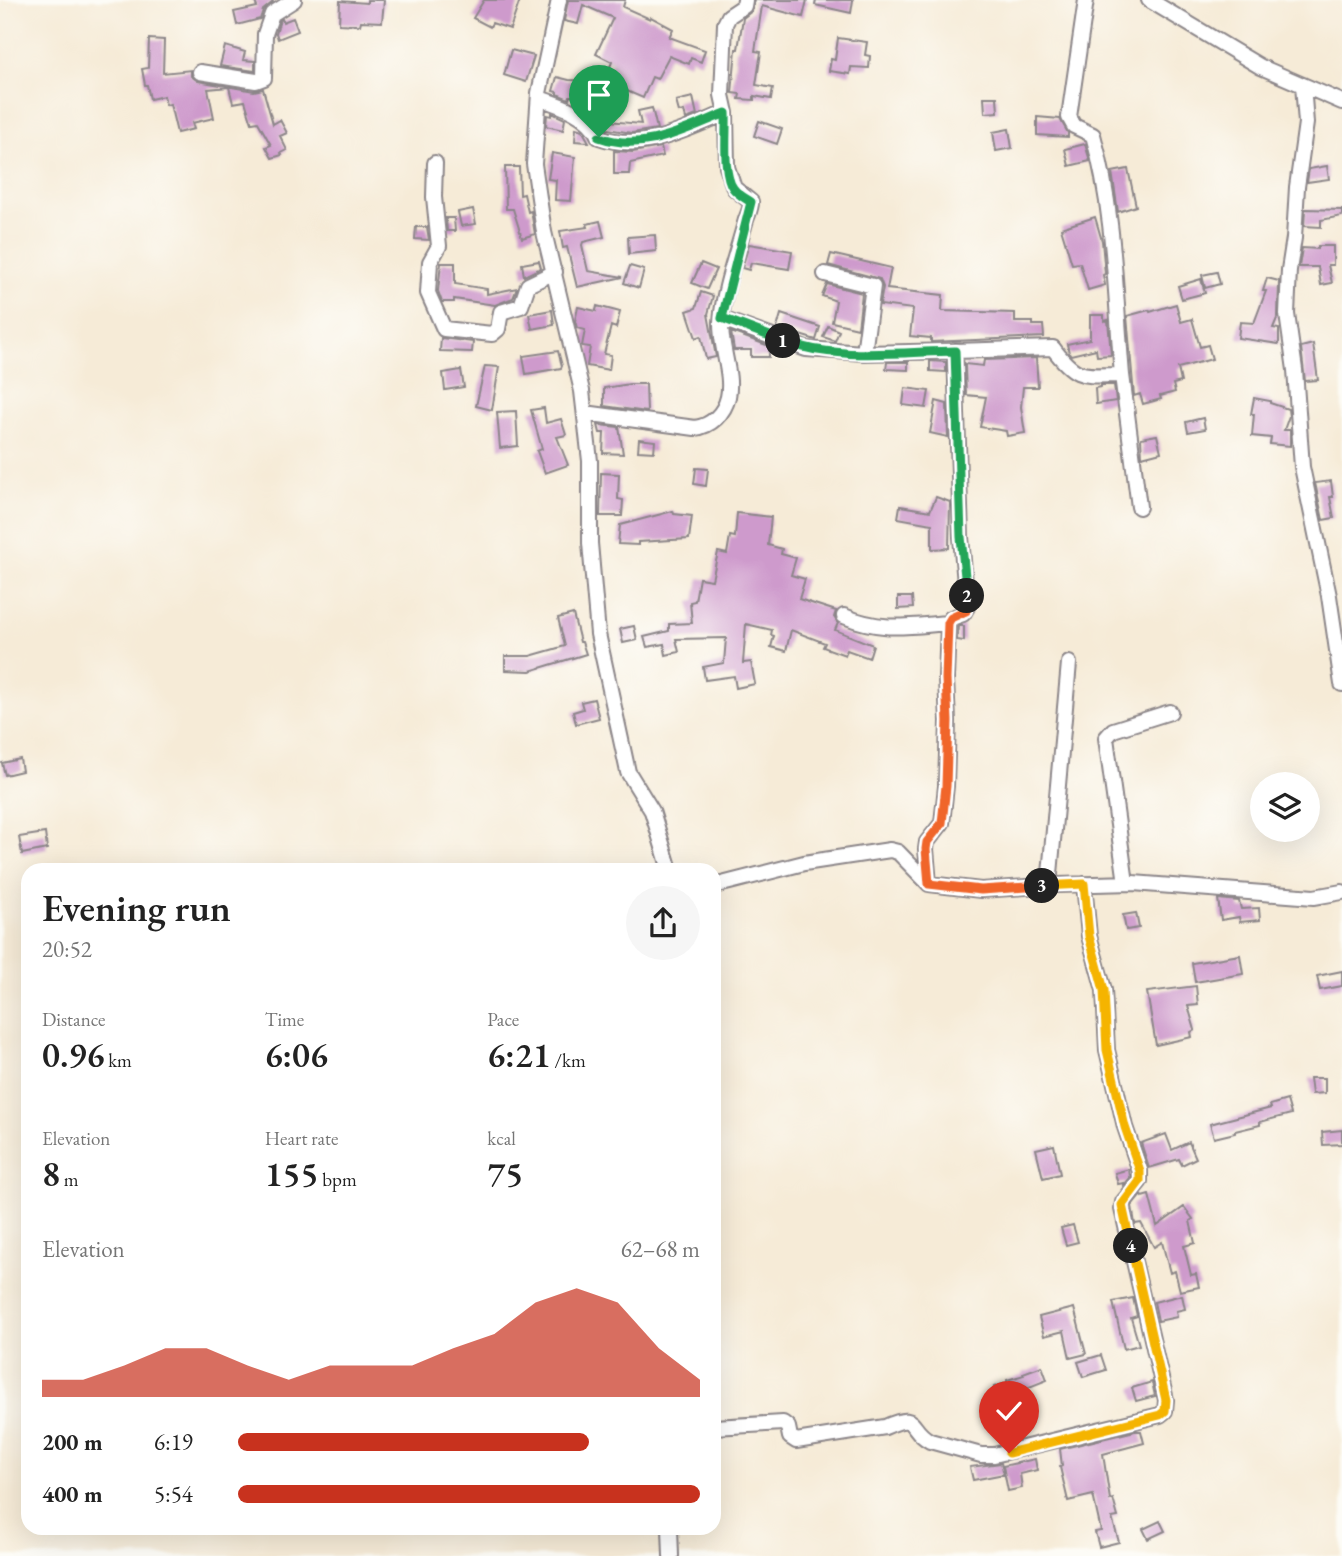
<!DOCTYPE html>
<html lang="en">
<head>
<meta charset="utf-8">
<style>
  body { margin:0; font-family:"EB Garamond",serif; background:#f6f6f6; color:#222; height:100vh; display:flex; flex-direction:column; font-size:26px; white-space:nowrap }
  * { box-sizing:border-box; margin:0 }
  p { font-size:23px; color:#767676 }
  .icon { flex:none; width:38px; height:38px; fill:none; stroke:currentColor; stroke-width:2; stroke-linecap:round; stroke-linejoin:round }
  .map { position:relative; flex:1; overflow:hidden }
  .details { position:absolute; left:21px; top:863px; width:700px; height:672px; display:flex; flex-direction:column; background:#fff; border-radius:21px; box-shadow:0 7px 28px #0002 }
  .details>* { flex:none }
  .tools { position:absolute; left:1250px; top:772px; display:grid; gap:14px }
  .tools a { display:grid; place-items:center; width:70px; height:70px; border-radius:50%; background:#fff; box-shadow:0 7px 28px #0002; font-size:35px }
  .pin { position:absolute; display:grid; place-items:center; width:60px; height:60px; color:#fff; margin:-72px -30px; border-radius:50% 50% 50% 0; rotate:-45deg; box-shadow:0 0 7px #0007 }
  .pin .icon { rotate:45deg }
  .km { position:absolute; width:35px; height:35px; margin:-18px; border-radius:50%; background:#222; color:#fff; font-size:19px; line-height:35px; text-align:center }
  .round { display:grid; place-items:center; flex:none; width:74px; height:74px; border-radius:37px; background:#f6f6f6 }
  .summary { display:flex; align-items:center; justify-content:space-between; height:119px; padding:0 21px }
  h1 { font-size:38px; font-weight:600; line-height:52px }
  .metrics { display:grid; grid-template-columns:repeat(3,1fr); gap:10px; height:119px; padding:7px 21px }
  .metrics div { display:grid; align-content:center }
  .metrics b { font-size:35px; font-weight:600 }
  .metrics small { font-size:19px; font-weight:400 }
  .metrics p { font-size:19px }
  .chart { height:196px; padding:14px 21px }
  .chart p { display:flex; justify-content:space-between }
  .chart svg { width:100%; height:126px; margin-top:7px; fill:#c8321e; opacity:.7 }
  ul { padding:0 21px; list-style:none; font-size:23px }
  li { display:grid; grid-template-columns:112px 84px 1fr; align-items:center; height:52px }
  li i { height:18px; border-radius:9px; background:#c8321e }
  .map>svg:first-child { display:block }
  .building { fill:#ce9acc }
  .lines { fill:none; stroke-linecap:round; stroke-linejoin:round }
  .minor-casing { stroke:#8c8689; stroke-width:18 }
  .minor { stroke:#fff; stroke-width:14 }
  .split-1-casing { stroke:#fff; stroke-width:14 }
  .split-2-casing { stroke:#fff; stroke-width:14 }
  .split-3-casing { stroke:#fff; stroke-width:14 }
  .split-4-casing { stroke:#fff; stroke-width:14 }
  .split-5-casing { stroke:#fff; stroke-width:14 }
  .split-1 { stroke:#22a559; stroke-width:9 }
  .split-2 { stroke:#22a559; stroke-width:9 }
  .split-3 { stroke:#f0652b; stroke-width:9 }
  .split-4 { stroke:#f5b400; stroke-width:9 }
  .split-5 { stroke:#f5b400; stroke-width:9 }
</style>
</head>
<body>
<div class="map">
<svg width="1342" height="1556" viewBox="0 0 1342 1556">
  <rect width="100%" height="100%" fill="#fdfcf7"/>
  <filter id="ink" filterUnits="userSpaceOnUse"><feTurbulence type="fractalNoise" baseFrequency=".0143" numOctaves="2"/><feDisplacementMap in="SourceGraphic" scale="14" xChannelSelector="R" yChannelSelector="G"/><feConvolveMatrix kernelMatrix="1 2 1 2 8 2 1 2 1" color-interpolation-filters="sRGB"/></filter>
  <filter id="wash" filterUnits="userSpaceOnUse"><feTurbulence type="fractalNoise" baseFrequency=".00686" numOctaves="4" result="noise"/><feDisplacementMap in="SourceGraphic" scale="28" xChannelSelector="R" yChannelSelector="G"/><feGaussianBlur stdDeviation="1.57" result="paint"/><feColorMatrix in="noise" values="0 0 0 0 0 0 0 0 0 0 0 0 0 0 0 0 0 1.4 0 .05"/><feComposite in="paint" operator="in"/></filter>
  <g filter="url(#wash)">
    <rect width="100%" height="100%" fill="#f6ebd7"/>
    <g id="blocks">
      <path class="building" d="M254 0H272L273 2 263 10 260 19 237 25 234 12 257 7Z
        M367 0H384L382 22 361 21 360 25 339 24 340 1 367 3Z
        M484 0H520L510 29 492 23 490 27 473 18Z
        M568 0H625L623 7 650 19 651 17 673 29 669 37 705 50 701 62 691 58 689 64 669 56 657 79 652 77 643 98 613 85 610 107 595 105 596 97 570 96 569 99 557 94V92L553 91 557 77 569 80 604 81 612 62 596 54 613 18 583 5 578 24 564 21Z
        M754 0H807L803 17 762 6 755 51 761 52 756 85 773 88 771 99 754 96V100L739 99 740 94 732 93 736 49H738L743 18 752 11Z
        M816 0H853L851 13 815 5Z
        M293 18 298 31 278 39 276 33 280 20 282 19 283 22Z
        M838 38 867 42 865 55 870 56 869 68 851 67 850 74 829 71 831 59 835 60Z
        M149 39 164 40 163 73 191 70V76L198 81 254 91 263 89 273 124 280 120 287 133 280 136 287 150 281 153 282 155 272 158 266 147 271 145 258 122 252 123 245 101 233 103 229 87 208 89 214 118 192 123 194 129 177 133 170 104 166 105 164 96 150 99 147 85H145L142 69 148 68Z
        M225 46 245 52 243 60 255 61V71L220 66Z
        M511 50 534 56 526 82 504 75Z
        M693 97 697 115 686 119 684 111 679 112 676 101Z
        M984 97H997L998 112 985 113Z
        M652 108 657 129 632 133 607 129 608 121 641 124 638 111Z
        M552 113 565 119 563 130 546 126 547 115 552 116Z
        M1037 117 1060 119 1068 133V137L1037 135Z
        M759 121 782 129 777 144 754 136Z
        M576 128 582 130 589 142 575 141Z
        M1009 129 1012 148 996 151 993 132Z
        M1085 144 1090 161 1069 166 1065 149Z
        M661 147 663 156 630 163 629 174H614V151L633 152Z
        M552 153 575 157 571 201 555 200 556 180 548 179Z
        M1327 166 1329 179 1307 182 1309 169Z
        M505 167H519L520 195 524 194 528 212 531 211 535 234 522 238 513 209H506Z
        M1128 169 1136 206 1118 212 1112 172Z
        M473 209 476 224 461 226 458 212Z
        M1305 209 1342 210V216L1321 220V227L1304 226Z
        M1095 217 1102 241 1105 274 1103 275 1105 285 1088 290 1080 263 1072 264 1061 228Z
        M446 218H454L455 231H447Z
        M600 221 604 237 583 242 582 245 588 271 623 277 577 287 567 247 563 248 560 231 588 227 587 224Z
        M416 227H427L429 240 415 239Z
        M655 235 656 251 629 254 628 237Z
        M749 244 792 251 789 269 751 263 749 270 742 268Z
        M1318 246H1333V265H1328L1332 283 1321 285 1318 267H1299L1302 248 1318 249Z
        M831 254 891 268 887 289 943 295 942 311 1015 313V322H1033V325H1043L1044 337 931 342V338L910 336 913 309 880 305 883 287 880 279 828 265Z
        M539 261 541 268 524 276 522 264Z
        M441 263H455V284L487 289V294L517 288 513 298 495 305 454 299V302H442L438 291Z
        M701 263 716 269 707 289 692 283Z
        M630 266 644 270 639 288 624 283Z
        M1217 272 1220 284 1205 288 1202 275Z
        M1267 278 1279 281 1278 316 1273 328 1279 329V344L1238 338 1240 322 1254 323 1266 291H1263Z
        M1201 279 1205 293 1182 299 1178 286Z
        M827 284 862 293 858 328 832 322 836 301 822 296Z
        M701 292 713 296 708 314 716 357 706 359 701 336 696 338 687 311 696 308Z
        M1176 304 1181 322 1192 319 1200 347 1208 345 1212 359 1178 368 1181 382 1173 384 1175 392 1160 396 1161 399 1143 404 1140 394 1134 396 1127 316 1149 310 1150 312Z
        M597 306 620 312 616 328 611 326 604 354 611 355 609 370 587 366 590 347 582 346 585 330 577 328 575 321 578 307 596 311Z
        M552 310 554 325 532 329 529 314Z
        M781 314 820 327 816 340 777 328Z
        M1090 315H1104V321L1108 320 1111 355 1097 356 1096 349 1071 355 1069 353 1067 344 1090 339Z
        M828 326 839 331 835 341 823 337Z
        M731 332 769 346V357H751V350H734Z
        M441 338 473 342 472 352 440 351Z
        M1313 344 1318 380 1305 381 1301 347Z
        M558 351 562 366 561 368 526 374 523 356Z
        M1036 358 1038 387H1023L1021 407 1025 433 1007 436 1006 431 980 427 986 397 966 395 965 364 983 366 984 360Z
        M930 361 946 362V372L930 371Z
        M887 362H908V370L886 369Z
        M485 366 499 367 492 410 476 406Z
        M461 370 464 387 445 390 443 373Z
        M630 384H646L647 412 604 406V388Z
        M1101 385H1114L1116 401 1096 404 1095 388 1101 387Z
        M905 388 929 391 926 408 903 405Z
        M1254 398 1270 401V403L1288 409 1289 416 1284 430H1290V446L1270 444 1271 438 1252 436 1254 414H1251Z
        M936 401 947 404 948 437 930 433Z
        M544 408 546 423 561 419 566 435 557 437 568 465 545 473 537 451 542 449 531 410Z
        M516 411 518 446 500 448 497 412Z
        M1203 418 1205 429 1188 432 1186 422Z
        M598 425 619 427 623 454 603 453 604 433H600Z
        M1157 435 1161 452 1142 457 1141 438Z
        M639 439 655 441 654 452 638 451Z
        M696 468 708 469 706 486 694 484Z
        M601 473 619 474 618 499 623 500 622 516H600Z
        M1331 481 1333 497H1330L1334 518 1323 520 1315 483Z
        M936 497 950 502 949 548 932 549V524L898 518 900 506 930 511Z
        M673 511 674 514 692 516 689 539 638 542V545L618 544 620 525Z
        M737 513 771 517 768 545 782 549 781 554 796 558 791 575 805 579 799 599 836 611 834 617 838 623 835 630 873 645 869 658 847 650 845 655 823 647 825 643 791 630 786 651 771 647 774 636 771 635 772 630 746 624 743 663 751 662 755 684 736 688 734 676 705 680 703 667 724 663 726 638 676 639 679 652 666 655 664 644 647 647 644 637 669 631V624L692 623 690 602 695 601 699 578 712 580 718 552 727 554 730 536 735 537Z
        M898 597H912L913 608 898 609Z
        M573 614 580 642H582L586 654 530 671 505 670V656H530L565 646 558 618Z
        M634 626 637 640 623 643 620 629Z
        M958 626H964V641L957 640Z
        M594 699 599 718 576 724 573 712 583 709 581 702Z
        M20 759 22 771 5 775 2 763Z
        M45 833 47 849 22 854 19 837Z
        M1218 899 1239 901 1241 909 1259 908 1260 920 1240 922 1239 917 1221 920Z
        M1136 913 1139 928 1126 930 1123 915Z
        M1240 955 1243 974 1195 982 1192 963Z
        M1342 971V986L1320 990 1317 976Z
        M1196 986 1198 1005 1188 1006 1195 1030 1191 1032 1192 1037 1156 1045 1147 992Z
        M1310 1078H1325V1093L1312 1094Z
        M1287 1100 1291 1114 1260 1122V1125L1235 1131V1133L1214 1138 1210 1124 1271 1108 1270 1105Z
        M1342 1130V1144L1323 1145 1322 1132Z
        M1166 1134 1172 1150 1189 1142 1196 1158 1182 1165 1179 1159 1149 1168 1141 1143Z
        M1054 1145 1060 1174 1043 1178 1036 1149Z
        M1129 1169 1130 1178 1124 1185V1183L1118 1184 1115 1173Z
        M1141 1195 1142 1197 1149 1195 1157 1226 1184 1207 1193 1219 1190 1221 1195 1243 1184 1246 1191 1275 1196 1274 1199 1287 1180 1291 1175 1271 1170 1273 1162 1242 1154 1247 1141 1223 1135 1224 1132 1206Z
        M1073 1225 1078 1242 1066 1245 1061 1228Z
        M1182 1295 1185 1309 1176 1311 1177 1317 1158 1321 1154 1302Z
        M1133 1298 1137 1316 1131 1318 1139 1345 1124 1349 1113 1302Z
        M1074 1308 1086 1354 1070 1358 1064 1331 1044 1336 1039 1317Z
        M1101 1355 1106 1370 1083 1377 1078 1362Z
        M1042 1366 1047 1380 1024 1389 1025 1392 1013 1396 1014 1401 998 1405 994 1387 1007 1383V1380L1024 1375 1023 1373Z
        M1152 1382 1155 1396 1136 1401 1132 1388Z
        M1135 1431H1141L1144 1443 1103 1454 1110 1500 1113 1499 1118 1517 1112 1518 1119 1542 1099 1547 1095 1532 1101 1531 1093 1495 1068 1501 1060 1467 1062 1466 1060 1449Z
        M1035 1459 1037 1470 1020 1474 1022 1488 1008 1491 1003 1466Z
        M1001 1463 1004 1474 973 1480 970 1467Z
        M1160 1521 1165 1531 1148 1539 1143 1529Z"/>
    </g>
  </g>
  <g filter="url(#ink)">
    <use href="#blocks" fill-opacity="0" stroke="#8c8689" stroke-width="2"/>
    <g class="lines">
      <g class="minor-casing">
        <path id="minor" d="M559 0 539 93 534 164 544 232 582 391 590 461V543L598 634 628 772 652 811 670 870
          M1149 0 1261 67 1342 102
          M200 72 256 81 264 78 265 34 272 14 294 0
          M1303 85 1306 123 1297 187 1294 238 1289 270 1287 314 1295 370 1302 467 1329 596 1342 684
          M539 98C560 105 590 115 599 137 644 153 685 129 726 113
          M435 163 434 197 439 246 430 262 428 293 444 329 492 334 498 329 501 312 521 306 528 285 555 272
          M825 274 873 286 864 353
          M722 319 806 349 864 353 955 351
          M1122 375 1139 507
          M585 413 695 428C711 426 724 414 728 397 733 374 720 347 721 322 723 291 737 253 745 223 747 215 751 210 751 202L734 188 727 167 726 113 722 95 725 24 729 16 744 6 745 0
          M844 616C882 632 909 626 948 623
          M1126 883 1106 738 1113 730 1170 712
          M929 884 926 849 927 842 942 823 946 786 948 721 946 679 948 623 951 618 963 614 967 607 961 537 955 351 1053 348C1077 381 1084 375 1122 375 1115 294 1115 213 1093 135L1074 126 1069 117 1086 0
          M1049 885 1069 663
          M714 886 804 863 890 850 898 852 929 884 981 890 1056 885 1133 883 1314 897 1342 892
          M714 1427 783 1423 788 1427 790 1437 796 1441 885 1427C920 1411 907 1429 930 1441L981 1455H994L1160 1415 1165 1411 1166 1400 1122 1209 1123 1202 1140 1181V1171L1125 1127 1107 1050 1104 990 1089 936 1084 884
          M670 1528 671 1556"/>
      </g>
      <use href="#minor" class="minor"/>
    </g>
  </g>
  <g class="lines" filter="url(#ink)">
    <g class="split-1-casing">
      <path id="split-1" d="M599 137C644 153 685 129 726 113 727 131 722 173 733 188 737 194 745 198 751 202L722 318 783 341"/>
    </g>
    <g class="split-2-casing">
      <path id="split-2" d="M783 341C836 361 900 352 955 351L961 537 967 596"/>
    </g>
    <g class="split-3-casing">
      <path id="split-3" d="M967 596 966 611 951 618 948 623 946 679 948 721 946 786 942 823 927 842 926 849 929 884 981 890 1042 886"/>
    </g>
    <g class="split-4-casing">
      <path id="split-4" d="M1042 886 1084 884 1089 936 1104 990 1107 1050 1125 1127 1140 1171V1181L1122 1205 1131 1246"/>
    </g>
    <g class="split-5-casing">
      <path id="split-5" d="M1009 1453 1160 1415 1165 1411 1166 1400 1131 1246"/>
    </g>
    <use href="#split-1" class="split-1"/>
    <use href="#split-2" class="split-2"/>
    <use href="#split-3" class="split-3"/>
    <use href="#split-4" class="split-4"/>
    <use href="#split-5" class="split-5"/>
  </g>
</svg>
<div class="tools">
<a><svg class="icon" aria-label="layers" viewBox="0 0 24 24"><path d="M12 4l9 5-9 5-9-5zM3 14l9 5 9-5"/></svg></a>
</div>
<div class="pin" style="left:599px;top:137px;background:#1e9e55"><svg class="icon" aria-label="arrive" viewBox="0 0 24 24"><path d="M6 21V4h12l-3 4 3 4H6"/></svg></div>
<div class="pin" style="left:1009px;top:1453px;background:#d93025"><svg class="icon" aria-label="check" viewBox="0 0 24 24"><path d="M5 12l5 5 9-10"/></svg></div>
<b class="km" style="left:783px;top:341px">1</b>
<b class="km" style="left:967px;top:596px">2</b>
<b class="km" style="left:1042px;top:886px">3</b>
<b class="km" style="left:1131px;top:1246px">4</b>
<section class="details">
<div class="summary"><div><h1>Evening run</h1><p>20:52</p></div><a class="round"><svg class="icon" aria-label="share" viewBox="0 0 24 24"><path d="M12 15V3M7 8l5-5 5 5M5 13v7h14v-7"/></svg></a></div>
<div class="metrics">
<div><p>Distance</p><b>0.96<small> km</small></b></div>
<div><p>Time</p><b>6:06</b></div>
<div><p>Pace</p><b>6:21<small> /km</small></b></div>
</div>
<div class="metrics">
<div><p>Elevation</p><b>8<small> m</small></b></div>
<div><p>Heart rate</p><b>155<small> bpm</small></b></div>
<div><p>kcal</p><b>75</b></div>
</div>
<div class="chart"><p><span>Elevation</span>62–68 m</p>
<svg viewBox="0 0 160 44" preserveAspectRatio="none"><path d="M0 44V38L10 38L20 33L30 27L40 27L50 33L60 38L70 33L80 33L90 33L100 27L110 22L120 11L130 6L140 11L150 27L160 38V44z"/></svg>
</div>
<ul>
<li><b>200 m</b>6:19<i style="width:76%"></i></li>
<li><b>400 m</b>5:54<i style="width:100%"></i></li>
</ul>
</section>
</div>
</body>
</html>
